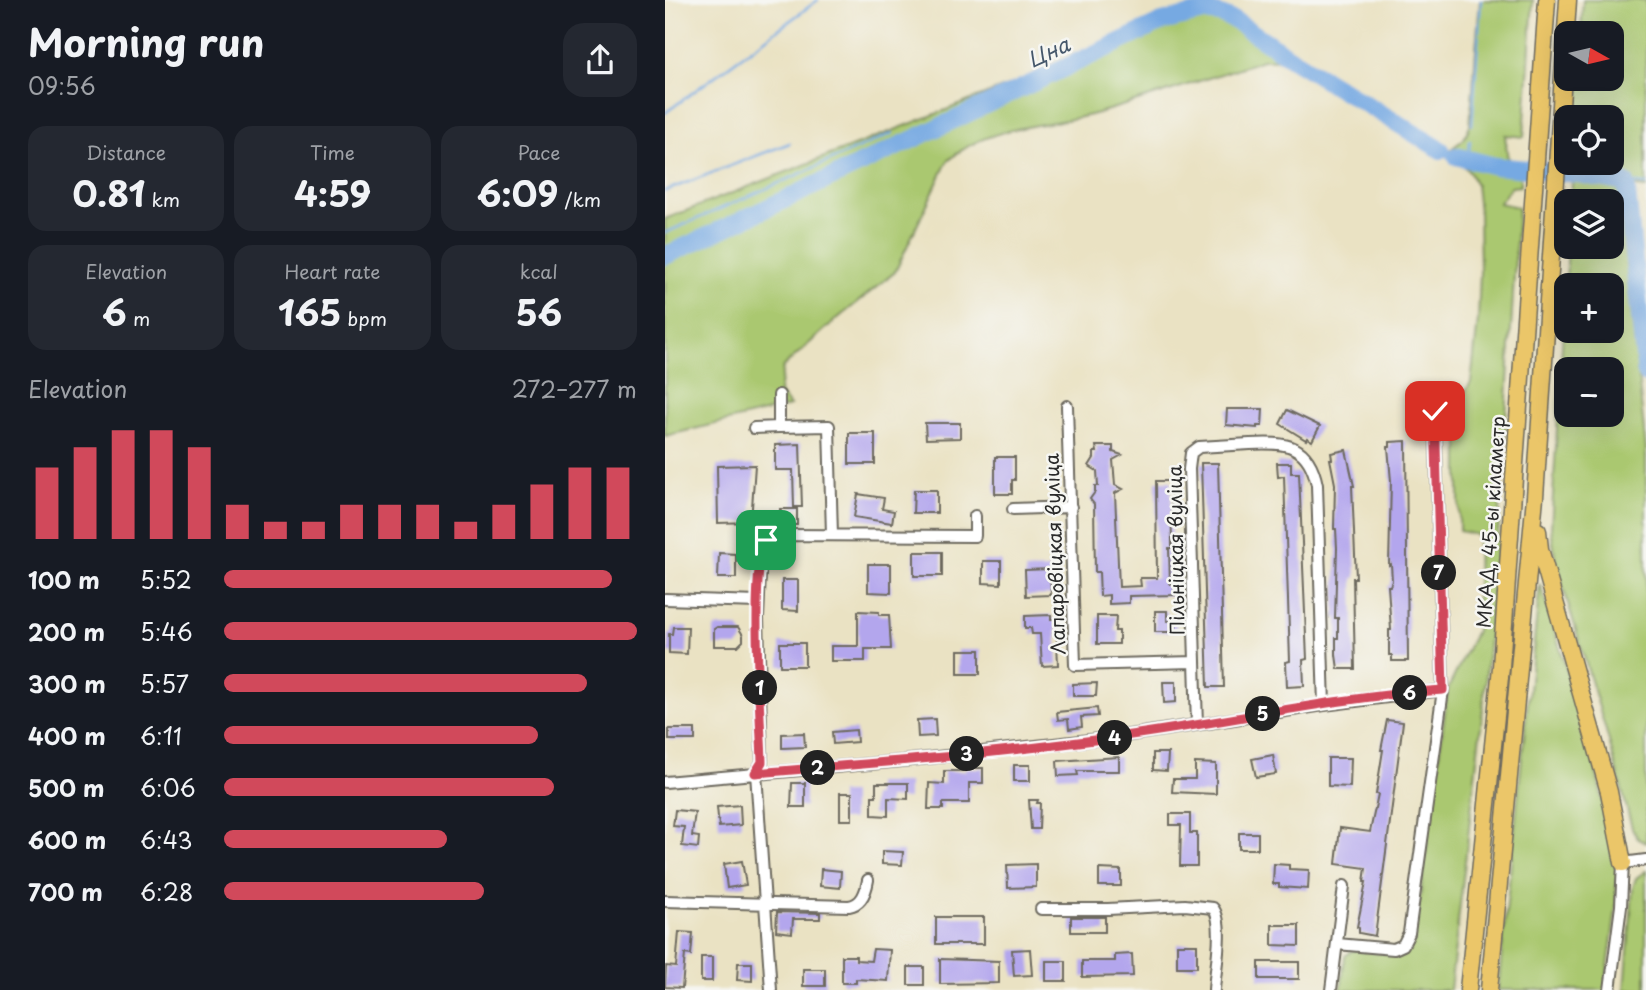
<!DOCTYPE html>
<html lang="en">
<head>
<meta charset="utf-8">
<style>
  body { margin:0; font-family:"Playpen Sans",sans-serif; background:#242831; color:#f1f3f6; height:100vh; display:flex; flex-direction:column; font-size:26px; white-space:nowrap }
  * { box-sizing:border-box; margin:0 }
  p { font-size:23px; color:#9ea1a6 }
  .icon { flex:none; width:38px; height:38px; fill:none; stroke:currentColor; stroke-width:2; stroke-linecap:round; stroke-linejoin:round }
  .map { position:relative; flex:1; overflow:hidden }
  .drawer { display:flex; flex-direction:column; background:#171b24; width:665px }
  .drawer>* { flex:none }
  .needle { width:46px; rotate:98deg }
  .fabs { position:absolute; left:889px; top:21px; display:grid; gap:14px }
  .fabs a { display:grid; place-items:center; width:70px; height:70px; border-radius:14px; background:#171b24; box-shadow:0 7px 28px #0002; font-size:35px }
  .pin { position:absolute; display:grid; place-items:center; width:60px; height:60px; color:#fff; margin:-30px; border-radius:14px; box-shadow:0 4px 10px #0006 }
  .km { position:absolute; width:35px; height:35px; margin:-18px; border-radius:50%; background:#222; color:#fff; font-size:19px; line-height:35px; text-align:center }
  .round { display:grid; place-items:center; flex:none; width:74px; height:74px; border-radius:21px; background:#242831 }
  .summary { display:flex; align-items:center; justify-content:space-between; height:119px; padding:0 28px }
  h1 { font-size:38px; font-weight:700; line-height:52px }
  .stats { display:grid; grid-template-columns:repeat(3,1fr); gap:10px; height:119px; padding:7px 28px }
  .stats div { display:grid; align-content:center; border-radius:18px; background:#242831; text-align:center }
  .stats b { font-size:35px; font-weight:700 }
  .stats small { font-size:19px; font-weight:400 }
  .stats p { font-size:19px }
  .chart { height:196px; padding:14px 28px }
  .chart p { display:flex; justify-content:space-between }
  .chart svg { width:100%; height:126px; margin-top:7px; stroke:#d1495b; stroke-width:6 }
  ul { padding:0 28px; list-style:none; font-size:23px }
  li { display:grid; grid-template-columns:112px 84px 1fr; align-items:center; height:52px }
  li i { height:18px; border-radius:9px; background:#d1495b }
  main { display:flex; flex:1; min-height:0 }
  .map>svg:first-child { display:block }
  .green { fill:#aac86f; stroke:#6a7a4d; stroke-width:2; fill-rule:evenodd }
  .lines { fill:none; stroke-linecap:round; stroke-linejoin:round }
  .stream { stroke:#76a9e2; stroke-width:2.5 }
  .river { stroke:#76a9e2; stroke-width:18 }
  .building { fill:#b3a6ed }
  .minor-casing { stroke:#6e6b60; stroke-width:14 }
  .highway-casing { stroke:#6e6b60; stroke-width:19 }
  .minor { stroke:#fff; stroke-width:10 }
  .highway { stroke:#ebc669; stroke-width:16 }
  .route-casing { stroke:#fff; stroke-width:14 }
  .route { stroke:#d1495b; stroke-width:9 }
  .labels { text-anchor:middle; dominant-baseline:central; stroke-width:5; stroke-linejoin:round; paint-order:stroke }
  .street-label { font-size:19px; fill:#2b2b2b; stroke:#f6f6f2 }
  .water-label { font-size:21px; font-style:italic; fill:#45576b; stroke:#f6f6f2 }
</style>
</head>
<body>
<main>
<section class="drawer">
<div class="summary"><div><h1>Morning run</h1><p>09:56</p></div><a class="round"><svg class="icon" aria-label="share" viewBox="0 0 24 24"><path d="M12 15V3M7 8l5-5 5 5M5 13v7h14v-7"/></svg></a></div>
<div class="stats">
<div><p>Distance</p><b>0.81<small> km</small></b></div>
<div><p>Time</p><b>4:59</b></div>
<div><p>Pace</p><b>6:09<small> /km</small></b></div>
</div>
<div class="stats">
<div><p>Elevation</p><b>6<small> m</small></b></div>
<div><p>Heart rate</p><b>165<small> bpm</small></b></div>
<div><p>kcal</p><b>56</b></div>
</div>
<div class="chart"><p><span>Elevation</span>272–277 m</p>
<svg viewBox="0 0 160 44" preserveAspectRatio="none"><path d="M5 44V19M15 44V12M25 44V6M35 44V6M45 44V12M55 44V32M65 44V38M75 44V38M85 44V32M95 44V32M105 44V32M115 44V38M125 44V32M135 44V25M145 44V19M155 44V19"/></svg>
</div>
<ul>
<li><b>100 m</b>5:52<i style="width:94%"></i></li>
<li><b>200 m</b>5:46<i style="width:100%"></i></li>
<li><b>300 m</b>5:57<i style="width:88%"></i></li>
<li><b>400 m</b>6:11<i style="width:76%"></i></li>
<li><b>500 m</b>6:06<i style="width:80%"></i></li>
<li><b>600 m</b>6:43<i style="width:54%"></i></li>
<li><b>700 m</b>6:28<i style="width:63%"></i></li>
</ul>
</section>
<div class="map">
<svg width="981" height="990" viewBox="0 0 981 990">
  <rect width="100%" height="100%" fill="#f6f6f2"/>
  <filter id="ink" filterUnits="userSpaceOnUse"><feTurbulence type="fractalNoise" baseFrequency=".0143" numOctaves="2"/><feDisplacementMap in="SourceGraphic" scale="14" xChannelSelector="R" yChannelSelector="G"/><feConvolveMatrix kernelMatrix="1 2 1 2 8 2 1 2 1" color-interpolation-filters="sRGB"/></filter>
  <filter id="wash" filterUnits="userSpaceOnUse"><feTurbulence type="fractalNoise" baseFrequency=".00686" numOctaves="4" result="noise"/><feDisplacementMap in="SourceGraphic" scale="28" xChannelSelector="R" yChannelSelector="G"/><feGaussianBlur stdDeviation="1.57" result="paint"/><feColorMatrix in="noise" values="0 0 0 0 0 0 0 0 0 0 0 0 0 0 0 0 0 1.4 0 .05"/><feComposite in="paint" operator="in"/></filter>
  <g filter="url(#wash)">
    <rect width="100%" height="100%" fill="#eae2c3"/>
    <path class="green" d="M815 0H868L859 137 840 135 843 160 855 169V186L846 187 834 203 853 207 837 487 818 708 785 990H676L680 956 688 950C711 952 732 959 749 942L783 689 811 631 813 535 794 531V403L806 382 813 320 815 273 814 212 811 185 806 175 800 167 781 153 799 139 805 125Z
      M918 0H981V188L953 185 981 450V843L973 839 967 828 944 741 891 563 886 528 903 247H947V201H906L908 163H947V117H911L913 79H947V33H916ZM901 285H947V331H901ZM901 369H947V415H901Z
      M538 12C572 16 599 40 627 59L598 60C543 78 489 97 433 113 383 127 321 124 282 162L230 272 167 323 118 367 114 392 125 406 0 436V219L371 75 497 22Z
      M875 584 926 748 952 866 951 909 940 990H833Z
      M981 871V990H960L968 887 971 878Z"/>
    <g class="lines">
      <path class="stream" d="M0 113 153 0
        M807 125 816 0
        M803 161 805 140
        M961 183 981 185
        M0 191 125 143
        M0 233 228 133"/>
      <path class="river" d="M791 156 830 166 913 174 961 183 981 374
        M0 256 497 22 538 12 554 14 569 20 627 59 776 150"/>
    </g>
    <g id="blocks">
      <path class="building" d="M562 409H598L597 426H592V428L561 425Z
        M622 410 655 426 647 441 642 438 641 440 615 424Z
        M260 423H295V438L261 439Z
        M184 433H210V464H184Z
        M741 441 743 661H727V655H724V630H726L723 586H725L727 580 726 564 724 565 726 481 723 447H725V442Z
        M135 444 137 507H129L128 470H110V445Z
        M431 446H448V452L457 455 448 460 450 485 458 489 450 493 454 587 476 586 475 578H492L491 481H506L507 548H504L505 584H509L510 595 464 596V603L444 604V595L435 596 434 572H430L429 504 425 499 430 492V486H433L432 471 424 466 429 458V452H432Z
        M681 450 689 486H687L691 578H688L690 669H673L671 655V638H673V618H670L672 548 671 529H669L670 484 665 459H667L666 453Z
        M330 457H350V480H347V494H330Z
        M536 463H553L559 687H543Z
        M612 463H626V473H634L642 659 638 660 639 686 622 687 621 662 625 661 619 476 613 477Z
        M90 465 86 522 53 523 52 466Z
        M249 490H272V513H248Z
        M193 494 219 498 217 509 229 511 227 523 189 517Z
        M115 509H132V525H115Z
        M249 552H277V576H249Z
        M54 553 71 554V578H53Z
        M318 561H336V584L318 583Z
        M203 564H226V593L203 592Z
        M385 569 386 595 361 596 360 570Z
        M117 580H133V611L117 610Z
        M193 611 214 612V615H224L226 649H200V661H166V646H193Z
        M490 611H502V621L511 620V632H490Z
        M386 615V619H391L393 665 377 666 375 634H367L366 628H360V616Z
        M432 616H451L450 631H454V644H432Z
        M8 627H23L22 654 4 653V634H7Z
        M52 627H73L78 635V641L73 646H49V629Z
        M115 643H140V666H115Z
        M293 650H315V674H293Z
        M498 682H511V702L499 703Z
        M432 683 431 696H408V684Z
        M432 708 433 716 416 717 417 727 404 729 403 719 393 720 392 712Z
        M270 719 271 736 253 737 252 720Z
        M722 720 738 722 710 936 694 933V928L692 927 701 882H699L701 868 671 864 675 828 705 832 713 794H711L718 750H716Z
        M4 729H30V740H4Z
        M191 730 192 742 168 744 167 732Z
        M139 733 140 747 117 748V734Z
        M488 753H503L502 771 488 770Z
        M608 755 611 774 591 777 587 759Z
        M454 757V771H412L413 775 393 776 392 761Z
        M663 758H686L685 787 663 786Z
        M530 763 551 764V794L507 792 508 779H530Z
        M349 765H365V781H349Z
        M300 768H318V783H304V803H278V809H263L264 783 279 784V771H300Z
        M127 783H140V807H126Z
        M211 783H243V799L223 798V816L207 815V796H211Z
        M175 793H187V820H175Z
        M364 800H373L372 803H375L374 829H366Z
        M75 805 76 825 54 827 52 807Z
        M10 810 30 812 27 836 34 837 33 848 17 846 19 827 8 826Z
        M505 814H525V833H532V866H515L516 825H505Z
        M574 833H593V849H574Z
        M217 851 238 852 237 865 217 864Z
        M77 861 81 885 62 888 59 864Z
        M371 864V887L343 888 342 865Z
        M609 864 624 865V869L644 870 643 889 614 887V884H608Z
        M156 869 176 871 175 888 155 886Z
        M434 869 456 870V886H434Z
        M112 912 155 913V919H128L127 933 111 931Z
        M271 917H319V944H271Z
        M406 917H440V932H406Z
        M607 925H634V946L607 945Z
        M14 932 28 933 26 955 20 954 17 988 0 987 1 966 11 967Z
        M512 944H532V967H512Z
        M208 949 225 950 223 981 191 979V983H177V956H191V960L206 961Z
        M365 949 367 975 349 976 347 950Z
        M467 954 468 976 417 977V961H450V955Z
        M36 957H47V981H36Z
        M275 959 334 961V983L275 984Z
        M381 961H401V981H381Z
        M594 962H634V979H594Z
        M73 963H87V981L72 980Z
        M243 967H259V985H243Z
        M138 969H160V986H138Z"/>
    </g>
  </g>
  <g filter="url(#ink)">
    <use href="#blocks" fill-opacity="0" stroke="#6e6b60" stroke-width="2"/>
    <g class="lines">
      <g class="minor-casing">
        <path id="minor" d="M114 395V427L164 426 167 535
          M402 406 410 665 529 662
          M89 428 114 427
          M348 509 406 507
          M0 599 93 602
          M532 725 524 469 526 453 534 447C551 446 568 445 585 444 622 442 644 444 652 485L659 705
          M91 773 97 762 93 618 96 553 103 538 115 535 310 536V516
          M91 773 106 990
          M0 782 237 761 452 737 659 705 778 690
          M0 901 184 906C197 904 201 892 203 880
          M376 909H443L520 905 548 908C560 923 550 970 549 990
          M672 944 729 949 738 945 744 933 778 690 770 411
          M666 990 679 886
          M945 990 956 906 958 863 981 860"/>
      </g>
      <g class="highway-casing">
        <path id="highway" d="M873 531 875 549 944 792 958 863
          M803 990 836 667 882 0
          M824 990 870 497 903 0"/>
      </g>
      <use href="#minor" class="minor"/>
      <use href="#highway" class="highway"/>
    </g>
  </g>
  <g class="lines" filter="url(#ink)">
    <g class="route-casing">
      <path id="route" d="M101 540C84 567 96 722 97 762L90 773C211 763 331 754 451 737 559 723 668 697 778 690L770 411"/>
    </g>
    <use href="#route" class="route"/>
  </g>
  <g class="labels">
    <g class="street-label">
      <text transform="translate(825 522) rotate(-86)">МКАД, 45-ы кіламетр</text>
      <text transform="translate(510 550) rotate(-91)">Пільніцкая вуліца</text>
      <text transform="translate(389 554) rotate(-92)">Лапаровіцкая вуліца</text>
    </g>
    <g class="water-label">
      <text transform="translate(383 51) rotate(-25)">Цна</text>
    </g>
  </g>
</svg>
<div class="fabs">
<a><svg class="needle" viewBox="-14 -14 28 28"><path d="M0-13l5 13h-10z" fill="#e53935"/><path d="M0 13l5-13h-10z" fill="#9ea1a6"/></svg></a>
<a><svg class="icon" aria-label="locate" viewBox="0 0 24 24"><circle cx="12" cy="12" r="6"/><path d="M12 2v4M12 18v4M2 12h4M18 12h4"/></svg></a>
<a><svg class="icon" aria-label="layers" viewBox="0 0 24 24"><path d="M12 4l9 5-9 5-9-5zM3 14l9 5 9-5"/></svg></a>
<a>+</a>
<a>−</a>
</div>
<div class="pin" style="left:101px;top:540px;background:#1e9e55"><svg class="icon" aria-label="arrive" viewBox="0 0 24 24"><path d="M6 21V4h12l-3 4 3 4H6"/></svg></div>
<div class="pin" style="left:770px;top:411px;background:#d93025"><svg class="icon" aria-label="check" viewBox="0 0 24 24"><path d="M5 12l5 5 9-10"/></svg></div>
<b class="km" style="left:95px;top:688px">1</b>
<b class="km" style="left:153px;top:768px">2</b>
<b class="km" style="left:302px;top:754px">3</b>
<b class="km" style="left:450px;top:738px">4</b>
<b class="km" style="left:598px;top:714px">5</b>
<b class="km" style="left:745px;top:693px">6</b>
<b class="km" style="left:774px;top:573px">7</b>
</div>
</main>
</body>
</html>
